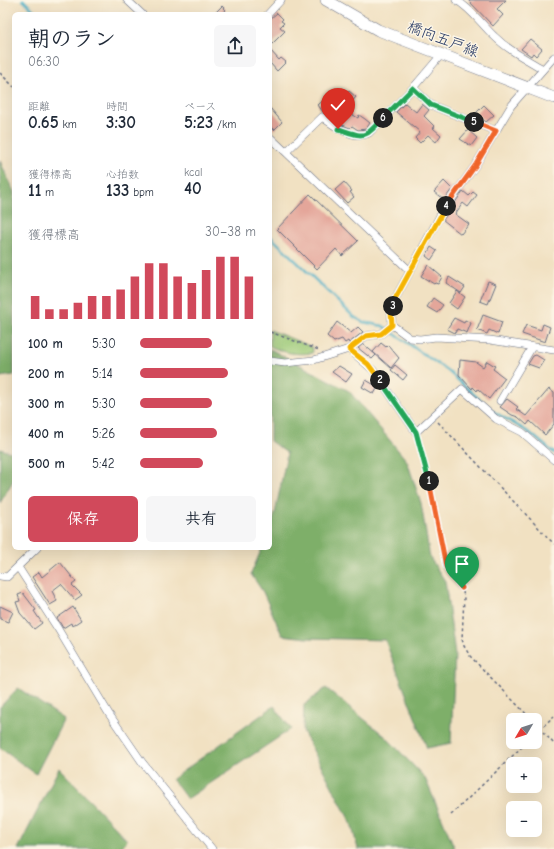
<!DOCTYPE html>
<html lang="ja">
<head>
<meta charset="utf-8">
<style>
  body { margin:0; font-family:"Comic Neue","Klee One",sans-serif; background:#f6f6f7; color:#1f2937; height:100vh; display:flex; flex-direction:column; font-size:15px; white-space:nowrap }
  * { box-sizing:border-box; margin:0 }
  p { font-size:13px; color:#747a83 }
  .icon { flex:none; width:22px; height:22px; fill:none; stroke:currentColor; stroke-width:2; stroke-linecap:round; stroke-linejoin:round }
  .map { position:relative; flex:1; overflow:hidden }
  .drawer { position:absolute; left:12px; top:12px; width:260px; height:538px; display:flex; flex-direction:column; background:#fff; border-radius:6px; box-shadow:0 4px 16px #0002 }
  .drawer>* { flex:none }
  .needle { width:26px; rotate:231deg }
  .fabs { position:absolute; left:506px; top:713px; display:grid; gap:8px }
  .fabs a { display:grid; place-items:center; width:36px; height:36px; border-radius:6px; background:#fff; box-shadow:0 4px 16px #0002; font-size:20px }
  .pin { position:absolute; display:grid; place-items:center; width:34px; height:34px; color:#fff; margin:-41px -17px; border-radius:50% 50% 50% 0; rotate:-45deg; box-shadow:0 0 4px #0007 }
  .pin .icon { rotate:45deg }
  .km { position:absolute; width:20px; height:20px; margin:-10px; border-radius:50%; background:#222; color:#fff; font-size:11px; line-height:20px; text-align:center }
  .round { display:grid; place-items:center; flex:none; width:42px; height:42px; border-radius:6px; background:#f6f6f7 }
  .headline { display:flex; align-items:center; justify-content:space-between; height:68px; padding:0 16px }
  h1 { font-size:22px; font-weight:700; line-height:30px }
  .figures { display:grid; grid-template-columns:repeat(3,1fr); gap:6px; height:68px; padding:4px 16px }
  .figures div { display:grid; align-content:center }
  .figures b { font-size:17px; font-weight:700 }
  .figures small { font-size:11px; font-weight:400 }
  .figures p { font-size:11px }
  .chart { height:112px; padding:8px 16px }
  .chart p { display:flex; justify-content:space-between }
  .chart svg { width:100%; height:72px; margin-top:4px; stroke:#d1495b; stroke-width:6 }
  .action { display:flex; gap:8px; margin-top:auto; padding:8px 16px }
  .action a { flex:1; height:46px; border-radius:6px; background:#d1495b; color:#fff; font-size:16px; font-weight:700; line-height:46px; text-align:center }
  .action a+a { background:#f6f6f7; color:#1f2937 }
  ul { padding:0 16px; list-style:none; font-size:13px }
  li { display:grid; grid-template-columns:64px 48px 1fr; align-items:center; height:30px }
  li i { height:10px; border-radius:5px; background:#d1495b }
  .map>svg:first-child { display:block }
  .green { fill:#9ecb79; stroke:#5c7d6c }
  .forest { fill:#7eaf69; stroke:#4c6f64 }
  .lines { fill:none; stroke-linecap:round; stroke-linejoin:round }
  .stream { stroke:#45adc5; stroke-width:2.5 }
  .building { fill:#e4a69a }
  .minor-casing { stroke:#666d81; stroke-width:8 }
  .primary-casing { stroke:#666d81; stroke-width:12 }
  .path { stroke:#666d81; stroke-width:1.5; stroke-dasharray:3 3; stroke-linecap:butt }
  .minor { stroke:#fff; stroke-width:7 }
  .primary { stroke:#fff; stroke-width:11 }
  .split-1-casing { stroke:#fff; stroke-width:8 }
  .split-2-casing { stroke:#fff; stroke-width:8 }
  .split-3-casing { stroke:#fff; stroke-width:8 }
  .split-4-casing { stroke:#fff; stroke-width:8 }
  .split-5-casing { stroke:#fff; stroke-width:8 }
  .split-6-casing { stroke:#fff; stroke-width:8 }
  .split-7-casing { stroke:#fff; stroke-width:8 }
  .split-1 { stroke:#f0652b; stroke-width:5 }
  .split-2 { stroke:#22a559; stroke-width:5 }
  .split-3 { stroke:#f5b400; stroke-width:5 }
  .split-4 { stroke:#f5b400; stroke-width:5 }
  .split-5 { stroke:#f0652b; stroke-width:5 }
  .split-6 { stroke:#22a559; stroke-width:5 }
  .split-7 { stroke:#22a559; stroke-width:5 }
  .labels { text-anchor:middle; dominant-baseline:central; stroke-width:3; stroke-linejoin:round; paint-order:stroke }
  .street-label { font-size:15px; fill:#1b2f5e; stroke:#fcf5e5 }
</style>
</head>
<body>
<div class="map">
<svg width="554" height="849" viewBox="0 0 554 849">
  <rect width="100%" height="100%" fill="#fcf5e5"/>
  <filter id="ink" filterUnits="userSpaceOnUse"><feTurbulence type="fractalNoise" baseFrequency=".025" numOctaves="2"/><feDisplacementMap in="SourceGraphic" scale="8" xChannelSelector="R" yChannelSelector="G"/><feConvolveMatrix kernelMatrix="1 2 1 2 8 2 1 2 1" color-interpolation-filters="sRGB"/></filter>
  <filter id="wash" filterUnits="userSpaceOnUse"><feTurbulence type="fractalNoise" baseFrequency=".012" numOctaves="4" result="noise"/><feDisplacementMap in="SourceGraphic" scale="16" xChannelSelector="R" yChannelSelector="G"/><feGaussianBlur stdDeviation="0.9" result="paint"/><feColorMatrix in="noise" values="0 0 0 0 0 0 0 0 0 0 0 0 0 0 0 0 0 1.4 0 .05"/><feComposite in="paint" operator="in"/></filter>
  <g filter="url(#wash)">
    <rect width="100%" height="100%" fill="#f1e1c2"/>
    <path class="green" d="M270 330 312 347 313 351 312 353C296 355 284 353 270 346Z"/>
    <path class="forest" d="M0 161 14 192V375L0 377Z
      M270 349 349 391 407 461 421 503 430 558 445 581 455 654 451 743 427 748 385 640 307 638 282 635 263 592 251 574 262 548H270V528L275 514 287 453 270 441Z
      M0 449 14 453V479L0 503Z
      M18 688 64 719 36 774 0 748V707Z
      M326 688 386 737 425 778 455 849H358L351 823 303 731 304 705Z
      M274 706 291 729 187 799 172 779Z
      M59 768 127 840 120 849H18Z"/>
    <g class="lines">
      <path class="stream" d="M23 0 38 14
        M270 236 354 317 363 322 383 326 393 333 448 371 491 410 530 433 554 453"/>
    </g>
    <g id="blocks">
      <path class="building" d="M468 0H506L497 9 503 15 493 26Z
        M222 6 226 10 222 14H214Z
        M277 13 283 19 281 21 284 23 280 27 285 31 270 46V19Z
        M530 39 542 49 536 56 533 53 531 56 521 49Z
        M270 50 279 60 281 58 286 62 277 71 270 63Z
        M349 91 356 97 345 110 358 118 359 115 365 119 370 123 366 129 358 130 352 126 350 128 340 124 323 112 318 105 328 96 337 104Z
        M405 103 416 112 422 104 429 110 424 116 435 127 433 128 441 135 436 142 428 135 420 143 415 138 420 132 396 112Z
        M484 105 494 115 486 122 476 113Z
        M270 108 282 122 274 130 270 126Z
        M468 130 477 138 471 146 460 139Z
        M444 181 452 189 444 200 434 192Z
        M344 182 352 191 350 192 354 197 347 203 335 190Z
        M463 191 469 196 473 192 477 195 468 207 463 203 455 214 469 224 461 234 443 220Z
        M310 194 358 241 342 256 336 249 317 269 277 229Z
        M431 247 437 251 431 260 426 256Z
        M428 265 442 277 438 284 435 283 434 284 421 276Z
        M449 277 465 287 461 293 446 283Z
        M488 281 496 284 488 304 480 301Z
        M457 291 465 297 457 309 449 303Z
        M433 298 443 305 437 313 427 307Z
        M483 315 502 322 498 334 489 330 487 334 477 330Z
        M454 318 464 323 465 320 471 323 467 333 457 329 455 333 447 329Z
        M337 322 351 333 358 327 363 332 349 343 348 341 345 343 342 339 334 342 327 336Z
        M543 324 550 327 545 342 522 334 526 325 541 330Z
        M381 343 386 347 388 345 399 358 391 368 373 352Z
        M363 344 376 355 372 359 358 348Z
        M536 355 544 360 539 368 528 364 533 356Z
        M460 360 476 362 483 367 487 361 495 366 493 369 505 378 489 399 478 389 477 391 473 387 472 389 459 375Z
        M395 365 407 375 403 380 391 370Z
        M339 366 352 374 346 382 332 372Z
        M366 380 378 387 374 394 362 387Z
        M549 389 554 393V424L545 435 530 421 527 425 518 417 512 415 500 407 507 399 518 407 516 409 526 416Z
        M60 562 76 582 72 585 82 595 75 600 61 584 52 591 57 601 50 605 32 577 39 572 42 577Z
        M23 593 36 610 34 611 42 623 34 629 20 613 16 602 20 601 18 595Z
        M0 606 13 612 8 622 0 619Z
        M73 607 81 620 72 626 71 623 63 628 57 618Z"/>
    </g>
  </g>
  <g filter="url(#ink)">
    <use href="#blocks" fill-opacity="0" stroke="#666d81" stroke-width="1"/>
    <g class="lines">
      <g class="minor-casing">
        <path id="minor" d="M127 0 142 14
          M456 0C472 9 481 24 494 36 508 50 526 59 543 69
          M268 14 281 0
          M413 88 431 105 496 131
          M270 137 410 271
          M286 152 322 117C334 126 353 140 369 133L413 88 441 55
          M392 325 391 312 395 299 442 212 475 166 511 106 554 57
          M392 325 410 338 420 339 436 337 490 340 554 350
          M349 349 373 370 416 432 462 389 496 419 522 432 554 460
          M270 361 285 363 314 360 349 349 366 336 381 334 392 325
          M500 401 532 347
          M18 567 58 629 109 714 142 762 212 849
          M0 576 7 577 37 548"/>
      </g>
      <g class="primary-casing">
        <path id="primary" d="M326 0 378 30 554 98"/>
      </g>
      <path class="path" d="M0 73 14 87
        M270 332 319 350
        M438 422 554 544
        M418 438 446 566 462 587 464 597 462 639 464 646 470 656 532 720
        M535 723 554 744
        M535 734 554 716
        M451 815 527 742"/>
      <use href="#minor" class="minor"/>
      <use href="#primary" class="primary"/>
    </g>
  </g>
  <g class="lines" filter="url(#ink)">
    <g class="split-1-casing">
      <path id="split-1" d="M429 481 446 566 462 588"/>
    </g>
    <g class="split-2-casing">
      <path id="split-2" d="M380 380 416 432 429 481"/>
    </g>
    <g class="split-3-casing">
      <path id="split-3" d="M380 380 368 364 349 349 366 336 381 334 392 325 391 312 393 306"/>
    </g>
    <g class="split-4-casing">
      <path id="split-4" d="M393 306 395 299 446 206"/>
    </g>
    <g class="split-5-casing">
      <path id="split-5" d="M446 206 475 166 496 131 474 122"/>
    </g>
    <g class="split-6-casing">
      <path id="split-6" d="M383 118 413 88 431 105 474 122"/>
    </g>
    <g class="split-7-casing">
      <path id="split-7" d="M338 129C365 137 363 140 383 118"/>
    </g>
    <use href="#split-1" class="split-1"/>
    <use href="#split-2" class="split-2"/>
    <use href="#split-3" class="split-3"/>
    <use href="#split-4" class="split-4"/>
    <use href="#split-5" class="split-5"/>
    <use href="#split-6" class="split-6"/>
    <use href="#split-7" class="split-7"/>
  </g>
  <g class="labels">
    <g class="street-label">
      <text transform="translate(443 39) rotate(21)">橋向五戸線</text>
    </g>
  </g>
</svg>
<div class="fabs">
<a><svg class="needle" viewBox="-14 -14 28 28"><path d="M0-13l5 13h-10z" fill="#e53935"/><path d="M0 13l5-13h-10z" fill="#747a83"/></svg></a>
<a>+</a>
<a>−</a>
</div>
<div class="pin" style="left:462px;top:588px;background:#1e9e55"><svg class="icon" aria-label="arrive" viewBox="0 0 24 24"><path d="M6 21V4h12l-3 4 3 4H6"/></svg></div>
<div class="pin" style="left:338px;top:129px;background:#d93025"><svg class="icon" aria-label="check" viewBox="0 0 24 24"><path d="M5 12l5 5 9-10"/></svg></div>
<b class="km" style="left:429px;top:481px">1</b>
<b class="km" style="left:380px;top:380px">2</b>
<b class="km" style="left:393px;top:306px">3</b>
<b class="km" style="left:446px;top:206px">4</b>
<b class="km" style="left:474px;top:122px">5</b>
<b class="km" style="left:383px;top:118px">6</b>
<section class="drawer">
<div class="headline"><div><h1>朝のラン</h1><p>06:30</p></div><a class="round"><svg class="icon" aria-label="share" viewBox="0 0 24 24"><path d="M12 15V3M7 8l5-5 5 5M5 13v7h14v-7"/></svg></a></div>
<div class="figures">
<div><p>距離</p><b>0.65<small> km</small></b></div>
<div><p>時間</p><b>3:30</b></div>
<div><p>ペース</p><b>5:23<small> /km</small></b></div>
</div>
<div class="figures">
<div><p>獲得標高</p><b>11<small> m</small></b></div>
<div><p>心拍数</p><b>133<small> bpm</small></b></div>
<div><p>kcal</p><b>40</b></div>
</div>
<div class="chart"><p><span>獲得標高</span>30–38 m</p>
<svg viewBox="0 0 160 44" preserveAspectRatio="none"><path d="M5 44V30M15 44V38M25 44V38M35 44V34M45 44V30M55 44V30M65 44V26M75 44V18M85 44V10M95 44V10M105 44V18M115 44V22M125 44V14M135 44V6M145 44V6M155 44V18"/></svg>
</div>
<ul>
<li><b>100 m</b>5:30<i style="width:62%"></i></li>
<li><b>200 m</b>5:14<i style="width:76%"></i></li>
<li><b>300 m</b>5:30<i style="width:62%"></i></li>
<li><b>400 m</b>5:26<i style="width:66%"></i></li>
<li><b>500 m</b>5:42<i style="width:54%"></i></li>
</ul>
<div class="action"><a>保存</a><a>共有</a></div>
</section>
</div>
</body>
</html>
